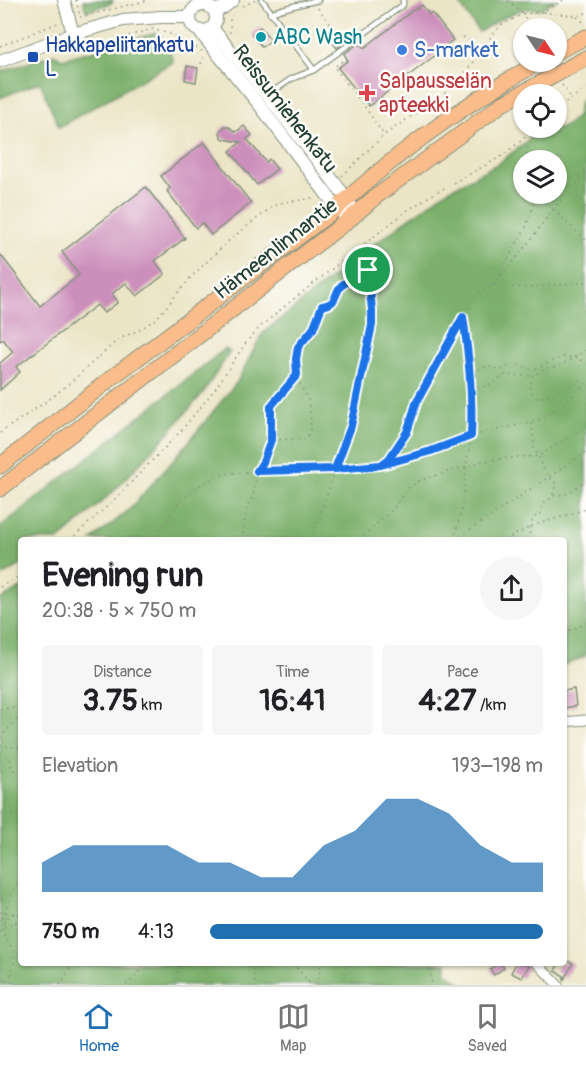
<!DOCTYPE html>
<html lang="en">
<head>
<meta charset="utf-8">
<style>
  body { margin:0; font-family:Pangolin,sans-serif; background:#f6f6f6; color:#202124; height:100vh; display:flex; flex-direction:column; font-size:22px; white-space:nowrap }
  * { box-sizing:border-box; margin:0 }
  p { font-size:20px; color:#757577 }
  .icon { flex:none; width:33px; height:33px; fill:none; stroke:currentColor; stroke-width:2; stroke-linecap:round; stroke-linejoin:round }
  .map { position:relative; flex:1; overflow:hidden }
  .panel { position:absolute; left:18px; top:537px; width:549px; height:429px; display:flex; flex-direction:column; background:#fff; border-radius:6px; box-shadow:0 2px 4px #0004 }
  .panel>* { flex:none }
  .needle { width:39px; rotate:125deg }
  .buttons { position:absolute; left:513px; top:18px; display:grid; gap:12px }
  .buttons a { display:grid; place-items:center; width:54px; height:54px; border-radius:50%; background:#fff; box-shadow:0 2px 4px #0004; font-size:30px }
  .pin { position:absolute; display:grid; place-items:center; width:51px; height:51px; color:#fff; margin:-26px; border:3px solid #fff; border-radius:50%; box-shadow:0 2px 6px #0007 }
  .round { display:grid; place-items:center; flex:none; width:63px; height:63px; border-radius:32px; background:#f6f6f6 }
  .head { display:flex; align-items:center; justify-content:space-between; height:102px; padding:0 24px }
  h1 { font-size:33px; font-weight:800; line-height:45px }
  .metrics { display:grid; grid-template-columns:repeat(3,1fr); gap:9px; height:102px; padding:6px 24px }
  .metrics div { display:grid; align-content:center; border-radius:6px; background:#f6f6f6; text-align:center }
  .metrics b { font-size:30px; font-weight:800 }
  .metrics small { font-size:16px; font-weight:400 }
  .metrics p { font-size:16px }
  .chart { height:168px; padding:12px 24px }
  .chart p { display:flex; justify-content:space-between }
  .chart svg { width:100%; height:108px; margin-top:6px; fill:#1f6fb2; opacity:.7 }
  ul { padding:0 24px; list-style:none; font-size:20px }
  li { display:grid; grid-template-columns:96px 72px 1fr; align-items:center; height:45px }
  li i { height:15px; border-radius:8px; background:#1f6fb2 }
  .dock { display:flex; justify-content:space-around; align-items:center; height:84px; border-top:2px solid #e0e0e0; background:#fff; font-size:16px; color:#757577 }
  .dock a { display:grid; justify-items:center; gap:3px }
  .dock .on { color:#1f6fb2 }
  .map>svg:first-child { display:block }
  .forest { fill:#7bb06c; stroke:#4d7650; stroke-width:1.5; fill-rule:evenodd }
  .building { fill:#cc8ebb }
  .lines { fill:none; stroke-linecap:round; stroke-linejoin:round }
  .service-casing { stroke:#85917d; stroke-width:7 }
  .minor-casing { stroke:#85917d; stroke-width:11 }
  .tertiary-casing { stroke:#85917d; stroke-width:14 }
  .primary-casing { stroke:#85917d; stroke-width:17 }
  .path { stroke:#85917d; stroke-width:1.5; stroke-dasharray:1.5 4.5; stroke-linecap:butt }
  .service { stroke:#fff; stroke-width:4.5 }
  .minor { stroke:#fff; stroke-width:9 }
  .tertiary { stroke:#fff; stroke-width:12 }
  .primary { stroke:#f9bc8a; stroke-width:15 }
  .route-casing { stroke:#fff; stroke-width:12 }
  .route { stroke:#1a73e8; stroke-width:8 }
  .culture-dot { fill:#0f9aa8; stroke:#fdfcf7; stroke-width:2 }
  .shop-dot { fill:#3f7fe0; stroke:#fdfcf7; stroke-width:2 }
  .transit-dot { fill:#1a4fb4; stroke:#fdfcf7; stroke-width:2 }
  .health-dot { fill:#e0444e; stroke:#fdfcf7; stroke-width:2 }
  .labels { text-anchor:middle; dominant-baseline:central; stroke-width:5; stroke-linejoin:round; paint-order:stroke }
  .culture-label { font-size:21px; fill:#0d838f; stroke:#fdfcf7; text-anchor:start }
  .transit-label { font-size:21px; fill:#164399; stroke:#fdfcf7; text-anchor:start }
  .shop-label { font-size:21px; fill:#366cbe; stroke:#fdfcf7; text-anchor:start }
  .health-label { font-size:21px; fill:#be3a42; stroke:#fdfcf7; text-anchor:start }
  .street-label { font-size:21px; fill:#1f3d34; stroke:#fdfcf7 }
</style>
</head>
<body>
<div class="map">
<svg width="586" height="985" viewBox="0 0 586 985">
  <rect width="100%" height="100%" fill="#fdfcf7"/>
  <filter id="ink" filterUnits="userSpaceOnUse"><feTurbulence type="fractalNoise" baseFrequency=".0167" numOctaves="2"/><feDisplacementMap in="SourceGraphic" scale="12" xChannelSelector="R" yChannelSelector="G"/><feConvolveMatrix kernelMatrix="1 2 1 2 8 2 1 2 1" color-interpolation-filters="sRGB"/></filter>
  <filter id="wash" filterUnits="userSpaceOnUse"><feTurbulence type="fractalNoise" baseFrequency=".008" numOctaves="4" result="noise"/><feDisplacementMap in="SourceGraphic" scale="24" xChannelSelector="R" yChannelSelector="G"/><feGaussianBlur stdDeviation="1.35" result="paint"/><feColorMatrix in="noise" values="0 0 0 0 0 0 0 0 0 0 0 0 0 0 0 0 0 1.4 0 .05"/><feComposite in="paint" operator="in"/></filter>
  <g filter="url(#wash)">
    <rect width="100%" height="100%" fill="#ebe5c6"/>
    <path class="forest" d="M83 0H113L112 3 86 11Z
      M457 0H556L540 9H523L502 18 479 32Z
      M156 33 169 46 173 62 59 127 40 82 0 98V72L54 54 62 59Z
      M586 96V656L564 665V540H92L129 510 187 444 237 382 262 334 369 248 447 191 499 163 537 133 562 128 577 117 580 101ZM524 160H556V194H524Z
      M225 349 230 352 203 393 164 438 114 491 59 540H21V565L0 577V527Z
      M21 588V963H447V973L463 985H0V600Z"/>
    <g id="blocks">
      <path class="building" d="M422 5 429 15 432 13 453 40 445 46 446 47 369 106 338 68 348 60 344 54 359 43 364 48 416 8 417 9Z
        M260 27 271 40 262 47 252 34Z
        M349 31 353 36 337 48 333 43Z
        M187 66 198 68 196 82 185 80Z
        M225 126 229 127 236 132 244 126 252 135 247 139 266 162 269 159 277 169 257 185 230 151 241 142 224 139 221 137 220 131Z
        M204 142 251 203 211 235 202 223 196 228 167 191 170 188 161 176Z
        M146 187 185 238 155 261 165 274 137 296 126 283 112 294 118 302 104 313 97 305 16 367 20 372 0 390V363L13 352 3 339 0 341V254L40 306 79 275 62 252Z
        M574 689 576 706 564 708V691Z
        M564 960 573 963 564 980V976L555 971 559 963H564Z
        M499 963H501L504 968 494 975 490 969Z
        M516 963H524L529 965 522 978 511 973Z"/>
    </g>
  </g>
  <g filter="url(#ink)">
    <use href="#blocks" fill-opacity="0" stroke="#85917d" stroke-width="1.5"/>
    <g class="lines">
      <g class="service-casing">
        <path id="service" d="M262 0 314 70
          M270 13C286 7 302 4 318 0
          M268 95 291 79 314 70 403 5V0"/>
      </g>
      <g class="minor-casing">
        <path id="minor" d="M564 722 586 720
          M537 963 558 985"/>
      </g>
      <g class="tertiary-casing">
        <path id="tertiary" d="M64 0 73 34
          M190 18a13 13 0 1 1 26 0a13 13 0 1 1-26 0Z
          M214 11 223 8 233 0
          M199 31 258 103 337 208 345 216 351 218C353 210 352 206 347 199L268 96 212 28
          M0 61 73 34 123 20 161 17H190"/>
      </g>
      <g class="primary-casing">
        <path id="primary" d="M556 52 586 37
          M0 466 114 376 337 208C368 180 400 153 434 129 467 105 503 83 539 62
          M0 489 351 218 374 198 502 104 586 58"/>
      </g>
      <path class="path" d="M76 0 80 16
        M508 0 523 14 531 28
        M243 6 255 0
        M318 8 343 40
        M543 12 576 16 586 13
        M80 17 149 0
        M577 17 586 24
        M230 33V19L232 15
        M463 37 481 47
        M0 46 58 23
        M61 50 65 54 72 53 152 29 173 35 202 51
        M347 58 334 67 365 107 383 134
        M201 64 204 55
        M562 85 571 98
        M556 110 586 88
        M526 160 525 158 533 131
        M342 176 384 135 458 84 482 48 501 25 523 14 542 12 564 0
        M580 180 576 195 586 208
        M556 183H559L584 173
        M536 194 586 240
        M496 280 525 229 537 195
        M493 285 524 249 553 209 586 172
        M586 350 558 367 546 368 532 376 530 389 537 398C548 396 557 391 567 388 574 385 579 380 586 379
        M471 379C473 376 475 373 478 370 487 363 496 370 505 369 512 360 523 367 532 370 553 363 562 349 586 363
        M472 391 495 382 505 375 531 376
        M532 423 534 450 539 456 541 465 549 477 553 480 556 484 552 497
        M0 433 54 396 73 380 119 339 139 330 156 319 192 276 233 237 272 207 284 202 309 199 314 197
        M271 439V406L297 375
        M382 464 389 459 407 432 417 401 463 317 477 295 485 289 493 285 523 288 586 282
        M70 540 113 501 181 431 215 389 247 341 260 327 296 297 408 210 428 197 504 155 536 128
        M154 540 178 504 198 486 223 474 257 471 335 469 381 465 431 451 476 435 542 419 566 403 586 383
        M242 540 247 506 253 496 257 471 263 462 271 440 306 439 310 432 311 422 308 398 301 387 297 374 296 359 298 347 313 329 322 306C339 303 332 295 341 286 346 281 361 275 368 270
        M311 540 351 426 372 325V310L365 246
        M359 540 392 510 407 489 421 480 484 461 518 457 539 456 586 426
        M454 540 462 506 466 466 471 437 472 402 468 350 463 318
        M455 540 586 452
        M505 540 532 526 586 509
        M528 540 532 522 535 517 540 514 544 503 554 496 568 493 586 481
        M0 587 21 575
        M564 633 586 623
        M0 709 21 707
        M0 738 21 715
        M0 745 21 748
        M0 753 10 759V764L13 770 21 774
        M0 814 21 815
        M0 912 21 914
        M4 922 6 918 14 914
        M0 931 3 927 21 920
        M252 963 255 985
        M293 963 311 985
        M429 963 432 985
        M0 977 18 985
        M9 981C11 973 16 961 14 953 12 944 3 939 3 928 2 910 14 891 21 875
        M60 985 73 963
        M126 985 134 978 145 963
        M175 985 180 963
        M203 985 207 963
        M317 985 321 963
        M343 985 347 963"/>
      <use href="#service" class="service"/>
      <use href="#minor" class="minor"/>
      <use href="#tertiary" class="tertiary"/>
      <use href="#primary" class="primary"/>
    </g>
  </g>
  <g class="lines" filter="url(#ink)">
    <g class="route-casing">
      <path id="route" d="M368 270C361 275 346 281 341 286 333 295 339 303 322 306L313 329 298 347 296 359 297 375 271 406V440L263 462 257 471 335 469 381 465 431 451 471 436C473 396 469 357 463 317L417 401 407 432 389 459 381 465 335 469 351 426 372 325V310L368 270"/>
    </g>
    <use href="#route" class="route"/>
  </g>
  <circle class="culture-dot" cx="261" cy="37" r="6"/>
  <circle class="shop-dot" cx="402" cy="50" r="6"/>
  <rect class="transit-dot" x="27" y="51" width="12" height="12" rx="3"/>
  <path class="health-dot" d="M364 84h6v6h6v6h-6v6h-6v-6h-6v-6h6z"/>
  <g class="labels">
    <g class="culture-label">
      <text x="273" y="37">ABC Wash</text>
    </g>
    <g class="transit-label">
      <text x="45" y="45">Hakkapeliitankatu<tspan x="45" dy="24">L</tspan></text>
    </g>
    <g class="shop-label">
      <text x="414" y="50">S-market</text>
    </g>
    <g class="health-label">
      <text x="379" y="81">Salpausselän<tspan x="379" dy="24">apteekki</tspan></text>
    </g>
    <g class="street-label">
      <text transform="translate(285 109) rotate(52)">Reissumiehenkatu</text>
      <text transform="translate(276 249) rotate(-38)">Hämeenlinnantie</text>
    </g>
  </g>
</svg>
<div class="buttons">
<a><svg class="needle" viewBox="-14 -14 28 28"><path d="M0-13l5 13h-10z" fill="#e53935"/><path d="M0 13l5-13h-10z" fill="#757577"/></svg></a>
<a><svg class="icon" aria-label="locate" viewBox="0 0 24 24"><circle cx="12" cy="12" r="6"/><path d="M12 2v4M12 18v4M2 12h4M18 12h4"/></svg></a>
<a><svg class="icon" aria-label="layers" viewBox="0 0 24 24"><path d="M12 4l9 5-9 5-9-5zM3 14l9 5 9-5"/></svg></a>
</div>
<div class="pin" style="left:368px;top:270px;background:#1e9e55"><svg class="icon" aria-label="arrive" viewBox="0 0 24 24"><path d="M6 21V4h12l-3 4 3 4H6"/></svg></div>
<section class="panel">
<div class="head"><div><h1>Evening run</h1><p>20:38 · 5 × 750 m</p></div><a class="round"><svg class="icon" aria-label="share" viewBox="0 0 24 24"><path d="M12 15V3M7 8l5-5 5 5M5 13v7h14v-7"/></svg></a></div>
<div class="metrics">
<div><p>Distance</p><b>3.75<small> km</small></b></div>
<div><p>Time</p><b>16:41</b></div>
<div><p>Pace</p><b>4:27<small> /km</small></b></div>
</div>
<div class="chart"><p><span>Elevation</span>193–198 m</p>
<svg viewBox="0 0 160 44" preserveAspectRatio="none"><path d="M0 44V32L10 25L20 25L30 25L40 25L50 32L60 32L70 38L80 38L90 25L100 19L110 6L120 6L130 12L140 25L150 32L160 32V44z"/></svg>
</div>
<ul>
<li><b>750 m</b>4:13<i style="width:100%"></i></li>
</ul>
</section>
</div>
<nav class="dock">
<a class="on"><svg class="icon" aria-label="home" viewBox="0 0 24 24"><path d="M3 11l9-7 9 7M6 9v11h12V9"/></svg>Home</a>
<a><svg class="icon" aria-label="map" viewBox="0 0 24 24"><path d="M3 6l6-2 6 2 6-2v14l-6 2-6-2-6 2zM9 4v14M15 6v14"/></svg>Map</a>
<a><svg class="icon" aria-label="saved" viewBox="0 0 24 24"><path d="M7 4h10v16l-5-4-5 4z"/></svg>Saved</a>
</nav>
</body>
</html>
